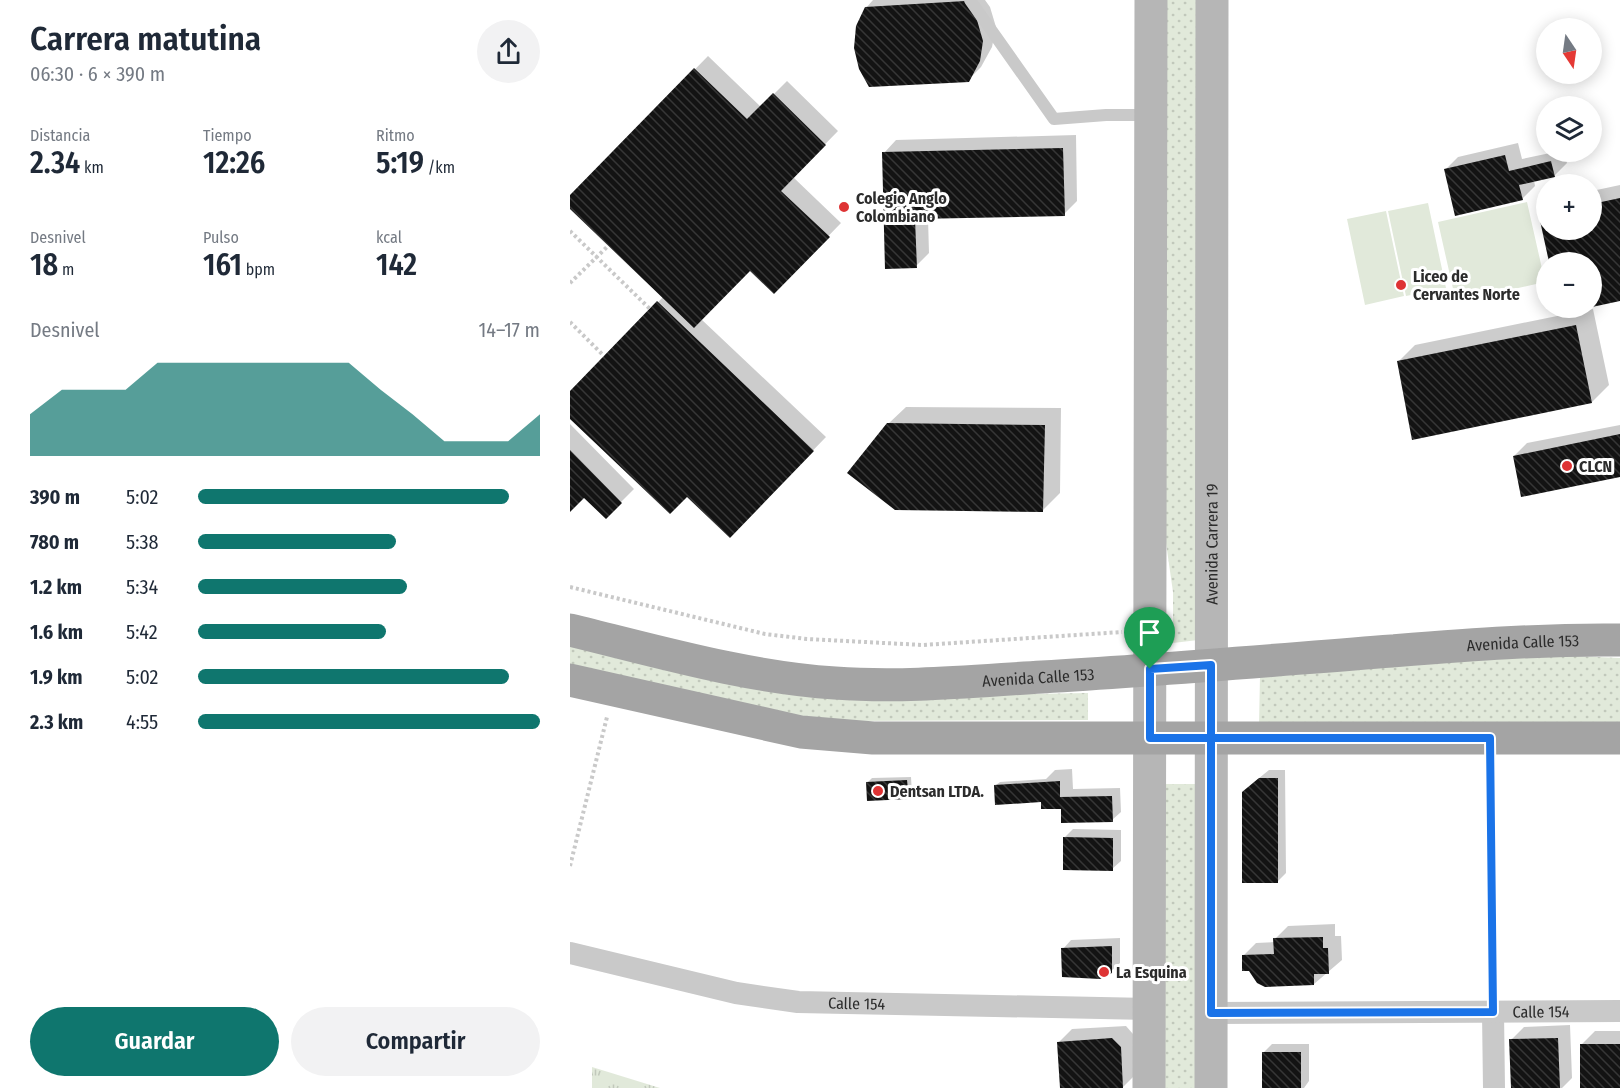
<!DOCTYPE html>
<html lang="es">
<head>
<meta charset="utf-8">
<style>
  body { margin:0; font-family:"Fira Sans Condensed",sans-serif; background:#f2f2f3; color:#1f2937; height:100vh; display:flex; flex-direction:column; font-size:22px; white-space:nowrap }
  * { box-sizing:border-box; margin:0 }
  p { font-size:20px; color:#747a83 }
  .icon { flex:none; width:33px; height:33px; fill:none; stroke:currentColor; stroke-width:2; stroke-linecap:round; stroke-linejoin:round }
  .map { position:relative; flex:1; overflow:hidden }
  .sheet { display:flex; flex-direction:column; background:#fff; width:570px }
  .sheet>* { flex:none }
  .needle { width:39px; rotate:167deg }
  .fabs { position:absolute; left:966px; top:18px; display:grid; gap:12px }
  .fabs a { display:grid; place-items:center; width:66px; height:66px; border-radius:50%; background:#fff; box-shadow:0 3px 15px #0003; font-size:30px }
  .pin { position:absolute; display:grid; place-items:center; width:51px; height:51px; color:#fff; margin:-62px -26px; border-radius:50% 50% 50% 0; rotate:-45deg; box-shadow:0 0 6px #0007 }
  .pin .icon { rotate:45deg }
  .round { display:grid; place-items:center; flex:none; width:63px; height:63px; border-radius:32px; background:#f2f2f3 }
  .head { display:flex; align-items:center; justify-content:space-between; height:102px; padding:0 30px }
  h1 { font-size:33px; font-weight:600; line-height:45px }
  .metrics { display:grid; grid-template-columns:repeat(3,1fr); gap:9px; height:102px; padding:6px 30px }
  .metrics div { display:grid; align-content:center }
  .metrics b { font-size:30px; font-weight:600 }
  .metrics small { font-size:16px; font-weight:400 }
  .metrics p { font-size:16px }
  .chart { height:168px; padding:12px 30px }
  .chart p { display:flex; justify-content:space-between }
  .chart svg { width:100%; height:108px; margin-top:6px; fill:#0f766e; opacity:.7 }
  .primary-button { display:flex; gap:12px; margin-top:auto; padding:12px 30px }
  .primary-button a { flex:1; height:69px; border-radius:36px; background:#0f766e; color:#fff; font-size:24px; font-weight:600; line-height:69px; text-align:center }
  .primary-button a+a { background:#f2f2f3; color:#1f2937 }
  ul { padding:0 30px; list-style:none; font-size:20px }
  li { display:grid; grid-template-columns:96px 72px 1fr; align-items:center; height:45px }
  li i { height:15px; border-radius:8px; background:#0f766e }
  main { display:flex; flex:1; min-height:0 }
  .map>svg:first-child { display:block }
  .grass { fill:url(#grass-dots) }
  .park { fill:url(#park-tufts) }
  .pitch { fill:#e1e9da }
  .shadow { fill:#0003 }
  .building { fill:url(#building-back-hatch) }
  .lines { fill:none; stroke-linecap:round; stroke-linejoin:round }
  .path { stroke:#c9c9c9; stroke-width:4; stroke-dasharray:3 3; stroke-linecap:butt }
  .lane { stroke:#c9c9c9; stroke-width:12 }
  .street { stroke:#c9c9c9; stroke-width:22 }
  .secondary { stroke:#b6b6b6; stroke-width:33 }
  .primary { stroke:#a4a4a4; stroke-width:33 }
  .route-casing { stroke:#fff; stroke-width:12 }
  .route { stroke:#1a73e8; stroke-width:8 }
  .poi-dot { fill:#de3334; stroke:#fff; stroke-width:2 }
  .labels { text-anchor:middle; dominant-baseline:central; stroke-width:6; stroke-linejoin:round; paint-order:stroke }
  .poi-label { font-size:16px; font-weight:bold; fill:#2c2c2c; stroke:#fff; text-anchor:start }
  .street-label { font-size:16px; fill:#2c2c2c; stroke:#fff }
</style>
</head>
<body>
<main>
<section class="sheet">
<div class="head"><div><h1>Carrera matutina</h1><p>06:30 · 6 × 390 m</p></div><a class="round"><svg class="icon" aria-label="share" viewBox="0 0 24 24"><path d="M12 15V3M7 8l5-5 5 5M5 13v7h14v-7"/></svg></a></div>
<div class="metrics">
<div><p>Distancia</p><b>2.34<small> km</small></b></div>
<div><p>Tiempo</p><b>12:26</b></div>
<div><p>Ritmo</p><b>5:19<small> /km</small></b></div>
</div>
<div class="metrics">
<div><p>Desnivel</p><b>18<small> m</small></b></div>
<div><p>Pulso</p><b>161<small> bpm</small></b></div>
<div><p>kcal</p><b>142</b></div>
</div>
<div class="chart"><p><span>Desnivel</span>14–17 m</p>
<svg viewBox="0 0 160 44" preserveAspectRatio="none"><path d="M0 44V27L10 17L20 17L30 17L40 6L50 6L60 6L70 6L80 6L90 6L100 6L110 17L120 27L130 38L140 38L150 38L160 27V44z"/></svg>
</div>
<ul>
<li><b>390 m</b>5:02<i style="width:91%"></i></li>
<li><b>780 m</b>5:38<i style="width:58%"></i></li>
<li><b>1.2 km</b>5:34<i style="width:61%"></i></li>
<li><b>1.6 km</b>5:42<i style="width:55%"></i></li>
<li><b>1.9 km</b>5:02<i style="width:91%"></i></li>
<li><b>2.3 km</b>4:55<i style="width:100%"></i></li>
</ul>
<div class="primary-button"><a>Guardar</a><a>Compartir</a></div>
</section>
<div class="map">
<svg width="1050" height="1088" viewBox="0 0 1050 1088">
  <defs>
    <pattern id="grass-dots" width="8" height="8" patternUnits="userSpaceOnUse" patternTransform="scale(1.5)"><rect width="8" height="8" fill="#e1e9da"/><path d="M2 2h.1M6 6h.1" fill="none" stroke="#c1c8bb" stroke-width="1.8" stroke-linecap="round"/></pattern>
    <pattern id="park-tufts" width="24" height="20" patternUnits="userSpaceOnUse" patternTransform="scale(1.5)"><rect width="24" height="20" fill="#e1e9da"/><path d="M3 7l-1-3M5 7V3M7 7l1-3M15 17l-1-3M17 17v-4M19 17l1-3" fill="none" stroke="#c1c8bb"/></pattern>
    <pattern id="building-back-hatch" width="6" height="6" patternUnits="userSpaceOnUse" patternTransform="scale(1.5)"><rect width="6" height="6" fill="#131313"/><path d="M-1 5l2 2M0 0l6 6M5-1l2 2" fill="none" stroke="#363636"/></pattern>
  </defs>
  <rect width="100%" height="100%" fill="#fff"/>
  <path class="grass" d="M589 0H632L628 640 603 643V592L593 522Z
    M0 643 270 697 518 693V720L271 721 216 718 0 669Z
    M959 654 1050 658V724L689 725 690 676Z
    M593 784H626V1088H590Z"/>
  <path class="park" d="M22 1067 90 1088H22Z"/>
  <path class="pitch" d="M957 202 975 282 886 302 868 222Z
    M858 203 876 288 836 296 818 211Z
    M816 211 834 296 795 305 777 219Z"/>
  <path class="shadow" d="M303 0H415L420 7 426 27 422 47 411 67 398 80 296 8Z
    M138 56 191 107 217 81 268 131 223 177 271 223 204 292 180 269 131 319 256 437 160 536 117 495 0 417V394L93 297 0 207V197Z
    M506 135 507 201 494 214 358 218 359 253 346 266 314 153 326 140Z
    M948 143 952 159 985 152H994L997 163 984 176 964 180 965 186 952 199 875 170 888 157Z
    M1050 185V299L1022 306V262H981L970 216 976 210V230H1022V191Z
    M990 308H1013L1000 310V313L1023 309 1039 385 1022 402 828 362 845 345 992 315Z
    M336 407 491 408 490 493 473 510 318 424Z
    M0 424 64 489 36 517 14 496 0 510Z
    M1050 425V476L944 456 957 443Z
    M502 769 503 789 550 788 551 812 542 820 492 807 426 785 430 782 476 779 485 770Z
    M699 770H715L716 873 707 882 683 783Z
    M341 777 342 794 338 798 298 782 302 778Z
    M503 829 551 830V861L542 869 495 837Z
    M765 924V936H771L772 960 744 984 673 956 686 943 705 942V939L718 926Z
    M550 938V963L541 971 493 949 501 940Z
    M1000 1025 1002 1078 992 1088H942L941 1040 954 1027Z
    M556 1026 563 1034 565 1075 552 1088H491L489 1042 502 1029Z
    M1025 1031H1050V1088H1011L1012 1044Z
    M702 1044H739V1081L734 1088H693V1053Z"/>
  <path class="building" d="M395 1 407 20 413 41 410 61 399 82 299 87 289 69 284 48 286 26 295 7Z
    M124 68 177 119 203 93 256 145 211 191 260 237 204 294 180 271 124 328 0 209V195Z
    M493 148 495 216 345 219 347 268 315 269 312 152Z
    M935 155 939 171 981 161 985 177 949 185 953 200 885 216 874 169Z
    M1050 198V301L1022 307V262H979L969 216 976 214V230H1022V204Z
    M87 301 244 451 160 538 117 497 100 514 0 419V391Z
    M989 308H1015L990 314Z
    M1006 325 1022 403 842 440 827 361Z
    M317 423 475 425 473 512 325 510 277 473Z
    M1050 434V477L951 497 943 456Z
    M0 450 52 503 36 519 14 498 0 512Z
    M689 778H708V883H672V792Z
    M337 780 339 799 297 801 296 782Z
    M490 781V797L542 796 543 822 491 823V809H471V802L425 805 424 785Z
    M493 837 543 838V871L493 870Z
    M753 937V948H758L759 974H744V985L695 987 687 983 679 971H672V955L704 954 703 938Z
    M542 946V973L530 979 492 977 491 948Z
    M542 1038 551 1047 553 1088H490L487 1042Z
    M988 1038 990 1088H941L939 1039Z
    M1010 1044H1050V1088H1010Z
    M692 1052H731V1088H692Z"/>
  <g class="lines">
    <path class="path" d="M0 231 80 309
      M0 283 38 246
      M0 322 34 356
      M0 587 195 634 237 639 353 645 552 632
      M920 766 923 989
      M0 866 37 717"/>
    <path class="lane" d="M400 0 484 119 536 115H579"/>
    <g class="street">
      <path id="s1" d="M0 953 166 993 228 1002 579 1009"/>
      <path d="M923 1012 924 1088"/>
      <path id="s2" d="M641 1013 1050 1011"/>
    </g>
    <g class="secondary">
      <path d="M579 1088 581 0"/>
      <path id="s3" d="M641 1088 642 0"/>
    </g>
    <g class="primary">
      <path id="s4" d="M0 630C87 651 175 677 265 683 334 688 404 681 472 677 589 670 705 660 822 651 898 645 973 639 1050 640"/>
      <path d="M0 680 231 732 303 738H1050"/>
    </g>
  </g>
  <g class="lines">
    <g class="route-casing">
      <path id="route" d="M580 669V738H920L923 1012 641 1013V665L580 669"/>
    </g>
    <use href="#route" class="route"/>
  </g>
  <g class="poi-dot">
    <circle cx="274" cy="207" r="6"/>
    <circle cx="831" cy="285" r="6"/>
    <circle cx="997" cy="466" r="6"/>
    <circle cx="308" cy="791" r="6"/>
    <circle cx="534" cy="972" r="6"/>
  </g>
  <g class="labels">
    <g class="poi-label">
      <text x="286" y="198">Colegio Anglo<tspan x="286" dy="18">Colombiano</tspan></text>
      <text x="843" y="276">Liceo de<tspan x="843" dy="18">Cervantes Norte</tspan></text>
      <text x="1009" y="466">CLCN</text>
      <text x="320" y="791">Dentsan LTDA.</text>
      <text x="546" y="972">La Esquina</text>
    </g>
    <g class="street-label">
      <text stroke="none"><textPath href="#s3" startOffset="544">Avenida Carrera 19</textPath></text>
      <text stroke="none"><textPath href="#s4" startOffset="960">Avenida Calle 153</textPath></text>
      <text stroke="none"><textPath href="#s4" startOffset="474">Avenida Calle 153</textPath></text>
      <text stroke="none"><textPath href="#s1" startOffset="292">Calle 154</textPath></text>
      <text stroke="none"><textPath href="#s2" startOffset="330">Calle 154</textPath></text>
    </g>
  </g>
</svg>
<div class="fabs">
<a><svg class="needle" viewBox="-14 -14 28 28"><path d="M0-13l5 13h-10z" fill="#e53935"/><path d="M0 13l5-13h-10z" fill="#747a83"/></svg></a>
<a><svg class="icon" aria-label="layers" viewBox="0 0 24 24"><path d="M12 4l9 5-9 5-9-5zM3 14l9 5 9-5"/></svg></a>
<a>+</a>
<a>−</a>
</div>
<div class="pin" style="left:580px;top:669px;background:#1e9e55"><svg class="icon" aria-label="arrive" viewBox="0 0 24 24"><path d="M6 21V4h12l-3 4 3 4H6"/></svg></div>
</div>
</main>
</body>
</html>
